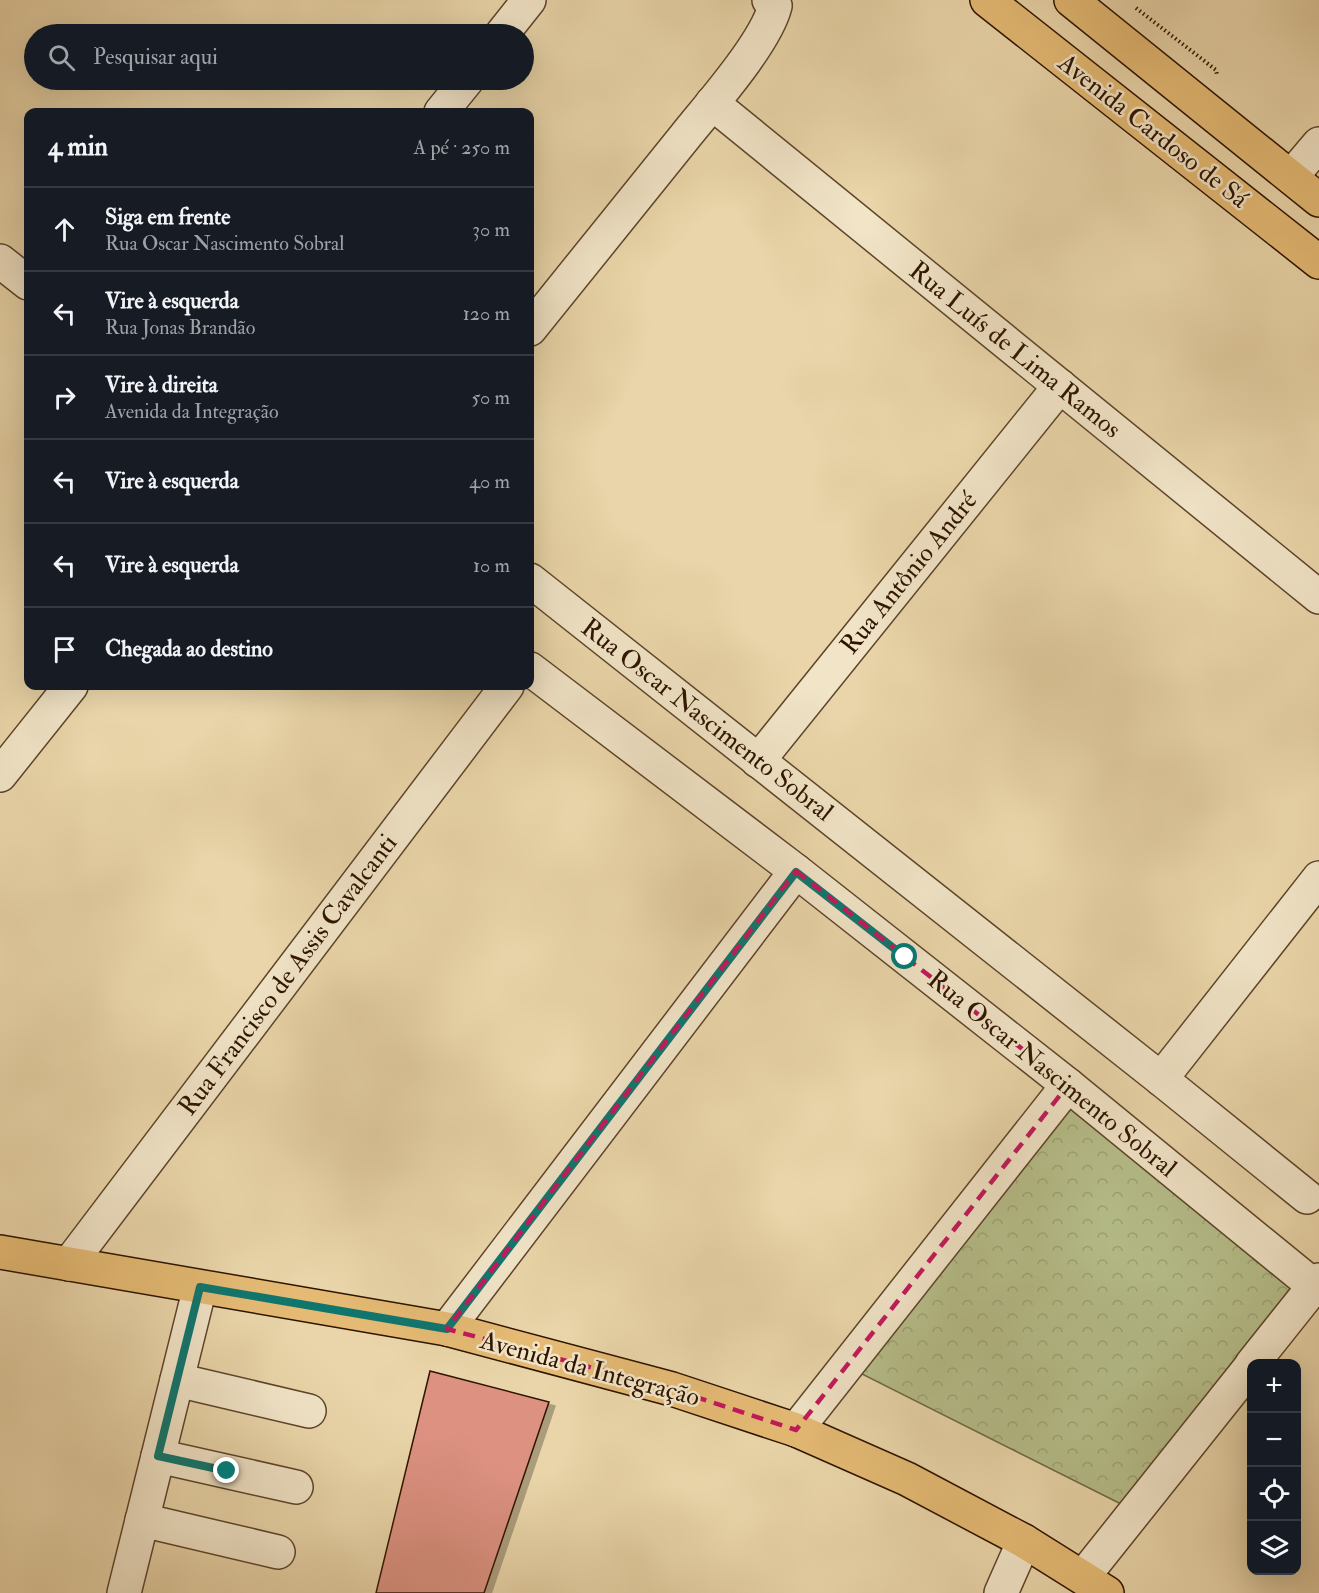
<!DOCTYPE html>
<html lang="pt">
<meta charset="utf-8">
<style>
:root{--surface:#171b24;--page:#20242c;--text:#f1f3f6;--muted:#9ea1a6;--line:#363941}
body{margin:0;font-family:"IM FELL Double Pica",serif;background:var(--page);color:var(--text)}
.controls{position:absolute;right:18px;bottom:18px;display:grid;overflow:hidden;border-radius:12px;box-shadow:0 6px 24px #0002}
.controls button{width:54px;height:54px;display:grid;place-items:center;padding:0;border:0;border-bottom:2px solid var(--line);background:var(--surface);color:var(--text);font:30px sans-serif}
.stop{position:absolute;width:18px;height:18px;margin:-14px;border:4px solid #0f766e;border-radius:50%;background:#fff}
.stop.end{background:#0f766e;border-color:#fff;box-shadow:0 2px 6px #0008}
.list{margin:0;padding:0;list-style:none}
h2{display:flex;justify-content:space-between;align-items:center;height:78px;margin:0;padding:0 24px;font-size:26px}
h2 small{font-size:20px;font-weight:400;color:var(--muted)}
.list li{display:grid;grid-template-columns:39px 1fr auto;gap:18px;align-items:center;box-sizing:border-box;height:84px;padding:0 24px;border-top:2px solid var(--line)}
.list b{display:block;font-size:22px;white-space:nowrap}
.list p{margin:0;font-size:20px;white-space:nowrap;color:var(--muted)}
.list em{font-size:20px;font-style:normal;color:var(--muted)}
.icon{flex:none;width:33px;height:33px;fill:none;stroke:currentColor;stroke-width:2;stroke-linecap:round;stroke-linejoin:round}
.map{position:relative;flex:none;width:1319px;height:1593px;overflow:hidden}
.search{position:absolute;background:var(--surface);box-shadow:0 6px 24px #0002;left:24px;top:24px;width:510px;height:66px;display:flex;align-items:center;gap:15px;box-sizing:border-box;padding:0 21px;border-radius:33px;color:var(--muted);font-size:22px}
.panel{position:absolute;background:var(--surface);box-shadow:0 6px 24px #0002;left:24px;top:108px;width:510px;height:582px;border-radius:12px}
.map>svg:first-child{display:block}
.forest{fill:url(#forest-crowns);stroke:#726844;stroke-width:1.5}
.building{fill:#dc9181;stroke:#2e1400;stroke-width:1.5;filter:url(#shadow)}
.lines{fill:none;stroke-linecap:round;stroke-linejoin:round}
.minor-casing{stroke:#5d442a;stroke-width:36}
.major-casing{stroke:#2e1400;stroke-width:36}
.highway-casing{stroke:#2e1400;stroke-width:36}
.path{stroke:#2e1400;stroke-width:4;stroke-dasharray:1.5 3;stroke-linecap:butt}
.minor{stroke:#f1e4c7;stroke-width:33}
.major{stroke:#e4ba74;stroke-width:33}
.highway{stroke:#e4ba74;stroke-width:33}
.route{stroke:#0f766e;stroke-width:8}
.marked{fill:none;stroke:#c2185b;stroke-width:4.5;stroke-dasharray:12 8;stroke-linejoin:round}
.labels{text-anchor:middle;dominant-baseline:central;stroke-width:5;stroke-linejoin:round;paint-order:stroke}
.street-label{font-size:26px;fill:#2e1400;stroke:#f1e4c7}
</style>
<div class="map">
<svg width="1319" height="1593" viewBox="0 0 1319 1593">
<defs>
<pattern id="forest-crowns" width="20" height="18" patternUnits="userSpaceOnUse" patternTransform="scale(1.5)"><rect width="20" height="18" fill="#b5bd89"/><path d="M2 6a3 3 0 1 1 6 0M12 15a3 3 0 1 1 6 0" fill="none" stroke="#9ca274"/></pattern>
<filter id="shadow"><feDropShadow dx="6" dy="4" stdDeviation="0" flood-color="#0004"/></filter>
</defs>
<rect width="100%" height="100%" fill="#e9d5a9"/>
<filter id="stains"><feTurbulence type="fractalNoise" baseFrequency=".00333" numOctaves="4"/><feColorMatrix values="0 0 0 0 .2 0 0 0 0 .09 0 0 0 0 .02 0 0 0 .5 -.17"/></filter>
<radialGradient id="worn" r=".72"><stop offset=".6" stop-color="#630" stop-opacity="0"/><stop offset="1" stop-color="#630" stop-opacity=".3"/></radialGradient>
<path class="forest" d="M1077 1090 1308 1274 1127 1507 860 1373Z"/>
<path class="building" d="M430 1371 549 1402 484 1593H376Z"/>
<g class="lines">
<g class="minor-casing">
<g id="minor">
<path d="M502 34 529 0"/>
<path d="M712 103 1319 597"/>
<path d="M441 112 467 80"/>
<path d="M1291 177 1319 144"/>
<path d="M0 261 28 283"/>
<path d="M530 329C582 264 635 199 687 134 712 103 766 42 775 6L769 0"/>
<path d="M530 580 1161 1079 1307 1197"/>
<path d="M530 669 796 871 1068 1085 1314 1286"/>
<path d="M758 761 1060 386"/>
<path d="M0 775 71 686"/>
<path d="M1161 1079 1319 878"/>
<path d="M69 1264 507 686"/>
<path d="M447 1329 796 871"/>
<path d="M1252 1364 1319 1280"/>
<path d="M177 1380 309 1411"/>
<path d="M796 1430 1068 1085"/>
<path d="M158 1456 296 1487"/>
<path d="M142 1520 278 1552"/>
<path d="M1083 1577 1252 1365"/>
<path d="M124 1593 200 1287"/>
<path d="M1001 1593 1024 1541"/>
</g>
</g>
<g class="major-casing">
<path id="major" d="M0 1252 447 1329 672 1389 796 1430 907 1479 1024 1541 1107 1593"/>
</g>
<g class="highway-casing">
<g id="highway">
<path d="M987 0 1319 262"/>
<path d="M1071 0 1319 200"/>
</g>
</g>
<path class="path" d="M1136 8 1216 70 1217 75"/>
<use href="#minor" class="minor"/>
<use href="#major" class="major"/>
<use href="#highway" class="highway"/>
</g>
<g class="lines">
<path class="route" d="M227 1471 158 1456 200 1287 447 1329 796 872 905 957"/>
</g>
<path class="marked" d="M796 871 1068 1085 796 1430 672 1389 447 1329Z"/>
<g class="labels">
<g class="street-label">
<text transform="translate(1153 131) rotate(38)">Avenida Cardoso de Sá</text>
<text transform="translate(1015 350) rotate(39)">Rua Luís de Lima Ramos</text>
<text transform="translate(909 573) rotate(-51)">Rua Antônio André</text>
<text transform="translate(707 720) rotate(38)">Rua Oscar Nascimento Sobral</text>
<text transform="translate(288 975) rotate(-53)">Rua Francisco de Assis Cavalcanti</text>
<text transform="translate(1052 1074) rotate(39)">Rua Oscar Nascimento Sobral</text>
<text transform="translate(590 1369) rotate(15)">Avenida da Integração</text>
</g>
</g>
<rect width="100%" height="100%" filter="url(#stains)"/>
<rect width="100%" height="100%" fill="url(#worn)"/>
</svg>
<div class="controls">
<button>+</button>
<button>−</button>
<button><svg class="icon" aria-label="locate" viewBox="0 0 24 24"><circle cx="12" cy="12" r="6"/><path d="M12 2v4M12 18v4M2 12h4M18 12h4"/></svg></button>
<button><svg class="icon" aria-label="layers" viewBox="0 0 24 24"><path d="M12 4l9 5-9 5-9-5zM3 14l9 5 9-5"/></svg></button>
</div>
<div class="stop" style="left:905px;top:957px"></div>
<div class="stop end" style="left:227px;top:1471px"></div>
<div class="search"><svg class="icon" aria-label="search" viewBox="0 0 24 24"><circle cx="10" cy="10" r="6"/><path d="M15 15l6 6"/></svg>Pesquisar aqui</div>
<section class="panel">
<h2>4 min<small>A pé · 250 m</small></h2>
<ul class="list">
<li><svg class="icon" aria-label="ahead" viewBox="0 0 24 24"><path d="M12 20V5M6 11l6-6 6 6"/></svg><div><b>Siga em frente</b><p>Rua Oscar Nascimento Sobral</p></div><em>30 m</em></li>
<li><svg class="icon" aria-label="left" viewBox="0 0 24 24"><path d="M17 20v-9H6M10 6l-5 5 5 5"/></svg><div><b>Vire à esquerda</b><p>Rua Jonas Brandão</p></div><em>120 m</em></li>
<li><svg class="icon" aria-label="right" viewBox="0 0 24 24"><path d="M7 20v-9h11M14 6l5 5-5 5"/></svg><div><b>Vire à direita</b><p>Avenida da Integração</p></div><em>50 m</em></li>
<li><svg class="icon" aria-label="left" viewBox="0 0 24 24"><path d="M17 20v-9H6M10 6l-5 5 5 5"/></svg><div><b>Vire à esquerda</b></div><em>40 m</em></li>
<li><svg class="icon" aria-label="left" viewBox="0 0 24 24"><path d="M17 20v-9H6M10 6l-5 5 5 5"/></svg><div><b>Vire à esquerda</b></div><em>10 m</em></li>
<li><svg class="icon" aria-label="arrive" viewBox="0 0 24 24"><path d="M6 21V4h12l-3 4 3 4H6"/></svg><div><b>Chegada ao destino</b></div></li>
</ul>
</section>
</div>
